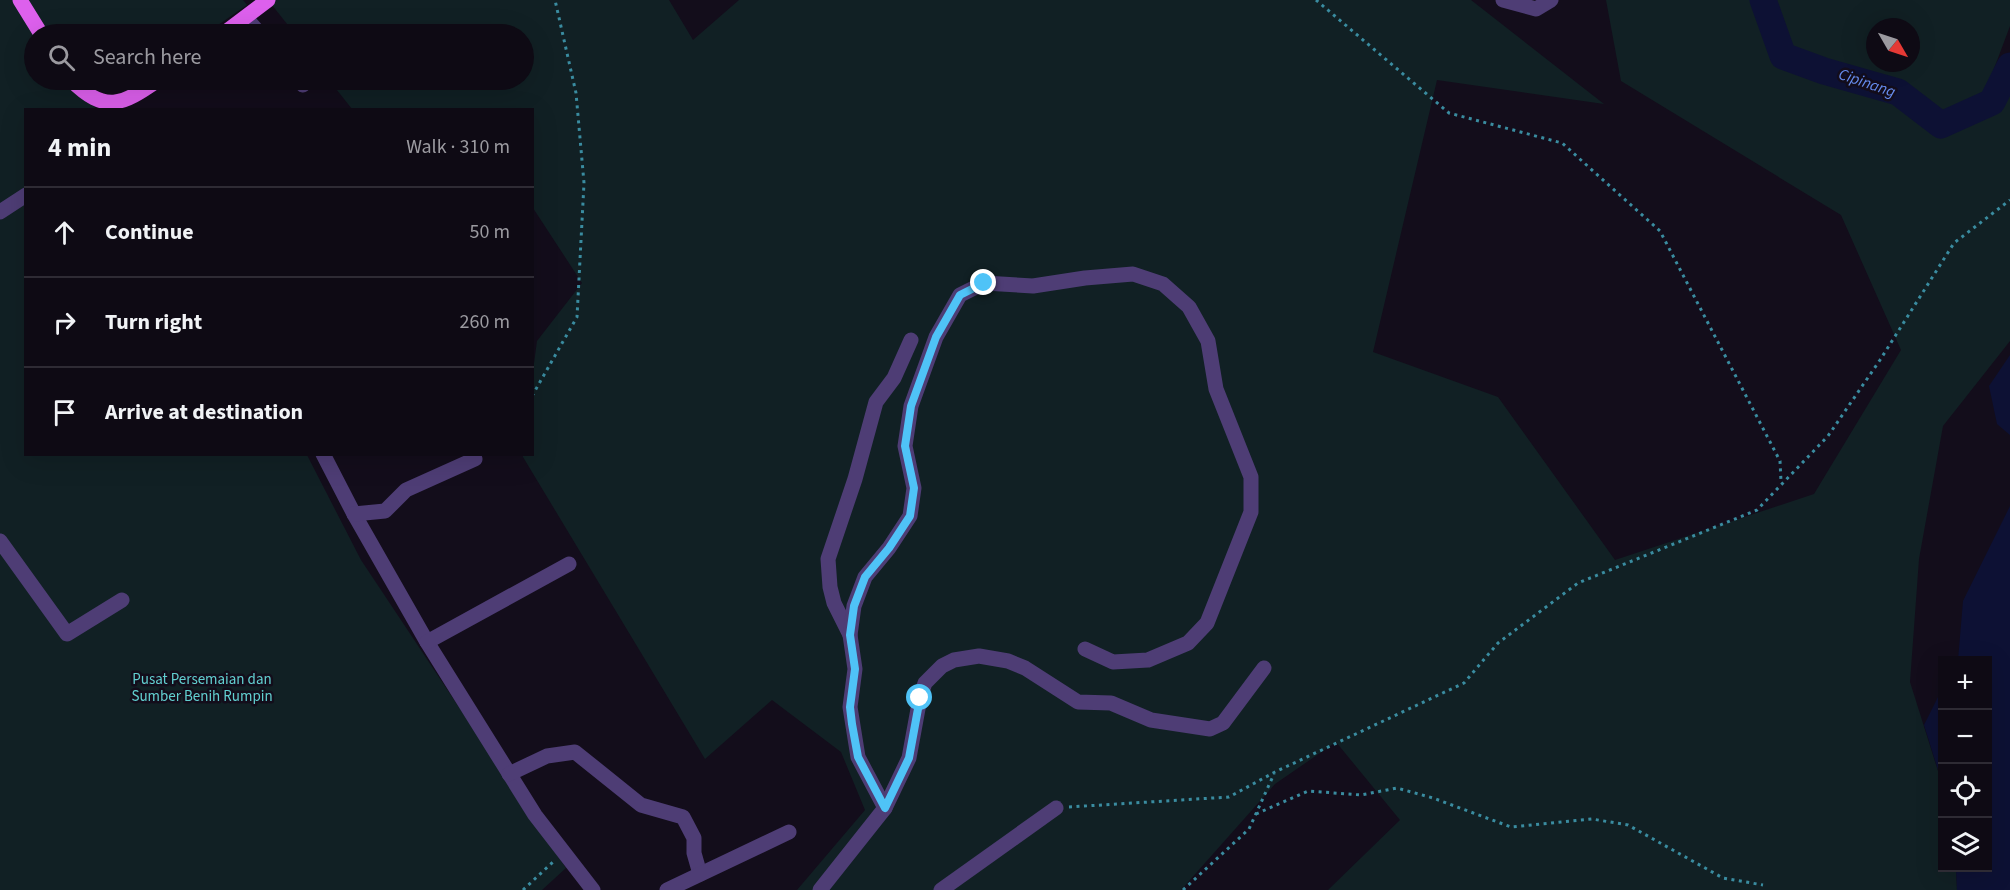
<!DOCTYPE html>
<meta charset="utf-8">
<style>
:root{--surface:#0e0a14;--page:#1c1822;--text:#f1f3f6;--muted:#9b9aa0;--line:#2e2b34}
body{margin:0;font-family:"Source Sans 3",sans-serif;background:var(--page);color:var(--text)}
.controls{position:absolute;right:18px;bottom:18px;display:grid;overflow:hidden;border-radius:0px;box-shadow:0 6px 24px #0002}
.controls button{width:54px;height:54px;display:grid;place-items:center;padding:0;border:0;border-bottom:2px solid var(--line);background:var(--surface);color:var(--text);font:30px sans-serif}
.compass{position:absolute;left:1866px;top:18px;width:54px;height:54px;border-radius:50%;background:var(--surface);box-shadow:0 6px 24px #0002;rotate:129deg}
.stop{position:absolute;width:18px;height:18px;margin:-14px;border:4px solid #4fc3f7;border-radius:50%;background:#fff}
.stop.end{background:#4fc3f7;border-color:#fff;box-shadow:0 2px 6px #0008}
.list{margin:0;padding:0;list-style:none}
h2{display:flex;justify-content:space-between;align-items:center;height:78px;margin:0;padding:0 24px;font-size:26px}
h2 small{font-size:20px;font-weight:400;color:var(--muted)}
.list li{display:grid;grid-template-columns:39px 1fr auto;gap:18px;align-items:center;box-sizing:border-box;height:90px;padding:0 24px;border-top:2px solid var(--line)}
.list b{display:block;font-size:22px;white-space:nowrap}
.list em{font-size:20px;font-style:normal;color:var(--muted)}
.icon{flex:none;width:33px;height:33px;fill:none;stroke:currentColor;stroke-width:2;stroke-linecap:round;stroke-linejoin:round}
.map{position:relative;flex:none;width:2010px;height:890px;overflow:hidden}
.search{position:absolute;background:var(--surface);box-shadow:0 6px 24px #0002;left:24px;top:24px;width:510px;height:66px;display:flex;align-items:center;gap:15px;box-sizing:border-box;padding:0 21px;border-radius:33px;color:var(--muted);font-size:22px}
.panel{position:absolute;background:var(--surface);box-shadow:0 6px 24px #0002;left:24px;top:108px;width:510px;height:348px;border-radius:0px}
.map>svg:first-child{display:block}
.green{fill:#112024;fill-rule:evenodd}
.water{fill:#0d1134}
.lines{fill:none;stroke-linecap:round;stroke-linejoin:round}
.river{stroke:#0d1134;stroke-width:27}
.path{stroke:#3a8ca0;stroke-width:3;stroke-dasharray:3 4.5;stroke-linecap:butt}
.minor{stroke:#4e3d75;stroke-width:15}
.major{stroke:#dd60ed;stroke-width:15}
.route{stroke:#4fc3f7;stroke-width:8}
.labels{text-anchor:middle;dominant-baseline:central;stroke-width:5;stroke-linejoin:round;paint-order:stroke}
.park-label{font-size:15px;fill:#62cfd0;stroke:#130d1b}
.water-label{font-size:16px;font-style:italic;fill:#668cee;stroke:#130d1b}
</style>
<div class="map">
<svg width="2010" height="890" viewBox="0 0 2010 890">
<rect width="100%" height="100%" fill="#130d1b"/>
<g class="green">
<path d="M0 0H243L247 5 205 34H34V80H141L126 90 79 82 96 109 26 110V454L307 455 361 560 566 868 542 890H0Z"/>
<path d="M268 0H669L693 40 739 0H1471L1604 104 1437 80 1373 352 1498 397 1615 560 1814 494 1901 350 1841 215 1621 81 1606 0H2010V26L1992 74 2010 67V341L1943 426 1919 559 1910 682 1938 771 1942 791V868H1956L1957 890H1328L1400 820 1336 742 1275 784 1181 890H797L865 810 841 752 772 700 705 759 523 457V455L532 454V378L537 341 582 283 533 208 532 110 352 109 329 80H524V34H295ZM1875 27H1911V63H1875Z"/>
</g>
<g class="water">
<path d="M2010 355V435L1997 424 1989 386Z"/>
<path d="M2010 506V890H1957L1956 868H1988V660H1958L1963 601Z"/>
<path d="M1942 689V791L1938 770 1924 725Z"/>
</g>
<g class="lines">
<path class="river" d="M1763 0 1783 56 1824 71 1898 92 1941 125 1992 102 2010 66"/>
<g class="path">
<path d="M1316 0 1449 113 1562 143 1660 231 1780 461 1781 481"/>
<path d="M532 396 577 317 584 183 576 93 555 0"/>
<path d="M1069 807 1229 797 1275 772 1464 683 1498 643 1578 583 1757 510 1828 436 1880 360 1954 243 2010 200"/>
<path d="M1256 814 1308 791 1361 795 1397 788 1433 798 1511 827 1592 819 1628 825 1723 878 1763 885"/>
<path d="M523 890 554 861"/>
<path d="M1183 890 1249 829 1274 774"/>
</g>
<g class="minor">
<path d="M1503 0 1536 9 1551 0"/>
<path d="M246 18 260 34"/>
<path d="M299 80 303 85"/>
<path d="M0 212 26 195"/>
<path d="M323 454 354 514 427 642 535 815 593 890"/>
<path d="M354 514 385 511 406 490 475 459"/>
<path d="M0 541 67 634 122 600"/>
<path d="M850 635 834 603 830 587 828 559 855 479 876 402 894 378 911 340"/>
<path d="M427 642 569 564"/>
<path d="M509 774 547 756 575 752 641 805 683 817 694 838V853L700 874"/>
<path d="M885 808 858 757 850 707 855 669 850 635 854 606 865 577 889 548 910 516 914 488 905 446 911 406 936 337 960 295 984 283 1033 286 1085 278 1133 274 1163 284 1189 307 1208 341 1216 389 1251 477V512L1207 623 1188 643 1148 660 1113 662 1085 649"/>
<path d="M667 890 789 832"/>
<path d="M820 890 885 808 909 758 920 698 925 683 942 666 954 660 979 656 1008 661 1025 668 1078 702 1111 703 1151 720 1210 729 1223 723 1264 668"/>
<path d="M941 890 1056 808"/>
</g>
<g class="major">
<path d="M20 0 41 34"/>
<path d="M223 34 268 0"/>
<path d="M71 80C105 114 122 105 158 80"/>
</g>
</g>
<g class="lines">
<path class="route" d="M920 698 909 758 885 808 858 757 852 724 850 707 855 669 850 635 854 606 865 577 889 548 910 516 914 488 905 446 911 406 936 337 960 295 984 283"/>
</g>
<g class="labels">
<g class="park-label">
<text x="202" y="679">Pusat Persemaian dan<tspan x="202" dy="17">Sumber Benih Rumpin</tspan></text>
</g>
<g class="water-label">
<text transform="translate(1867 83) rotate(19)">Cipinang</text>
</g>
</g>
</svg>
<div class="controls">
<button>+</button>
<button>−</button>
<button><svg class="icon" aria-label="locate" viewBox="0 0 24 24"><circle cx="12" cy="12" r="6"/><path d="M12 2v4M12 18v4M2 12h4M18 12h4"/></svg></button>
<button><svg class="icon" aria-label="layers" viewBox="0 0 24 24"><path d="M12 4l9 5-9 5-9-5zM3 14l9 5 9-5"/></svg></button>
</div>
<svg class="compass" viewBox="-18 -18 36 36"><path d="M0-13l5 13h-10z" fill="#e53935"/><path d="M0 13l5-13h-10z" fill="#9b9aa0"/></svg>
<div class="stop" style="left:920px;top:698px"></div>
<div class="stop end" style="left:984px;top:283px"></div>
<div class="search"><svg class="icon" aria-label="search" viewBox="0 0 24 24"><circle cx="10" cy="10" r="6"/><path d="M15 15l6 6"/></svg>Search here</div>
<section class="panel">
<h2>4 min<small>Walk · 310 m</small></h2>
<ul class="list">
<li><svg class="icon" aria-label="ahead" viewBox="0 0 24 24"><path d="M12 20V5M6 11l6-6 6 6"/></svg><div><b>Continue</b></div><em>50 m</em></li>
<li><svg class="icon" aria-label="right" viewBox="0 0 24 24"><path d="M7 20v-9h11M14 6l5 5-5 5"/></svg><div><b>Turn right</b></div><em>260 m</em></li>
<li><svg class="icon" aria-label="arrive" viewBox="0 0 24 24"><path d="M6 21V4h12l-3 4 3 4H6"/></svg><div><b>Arrive at destination</b></div></li>
</ul>
</section>
</div>
